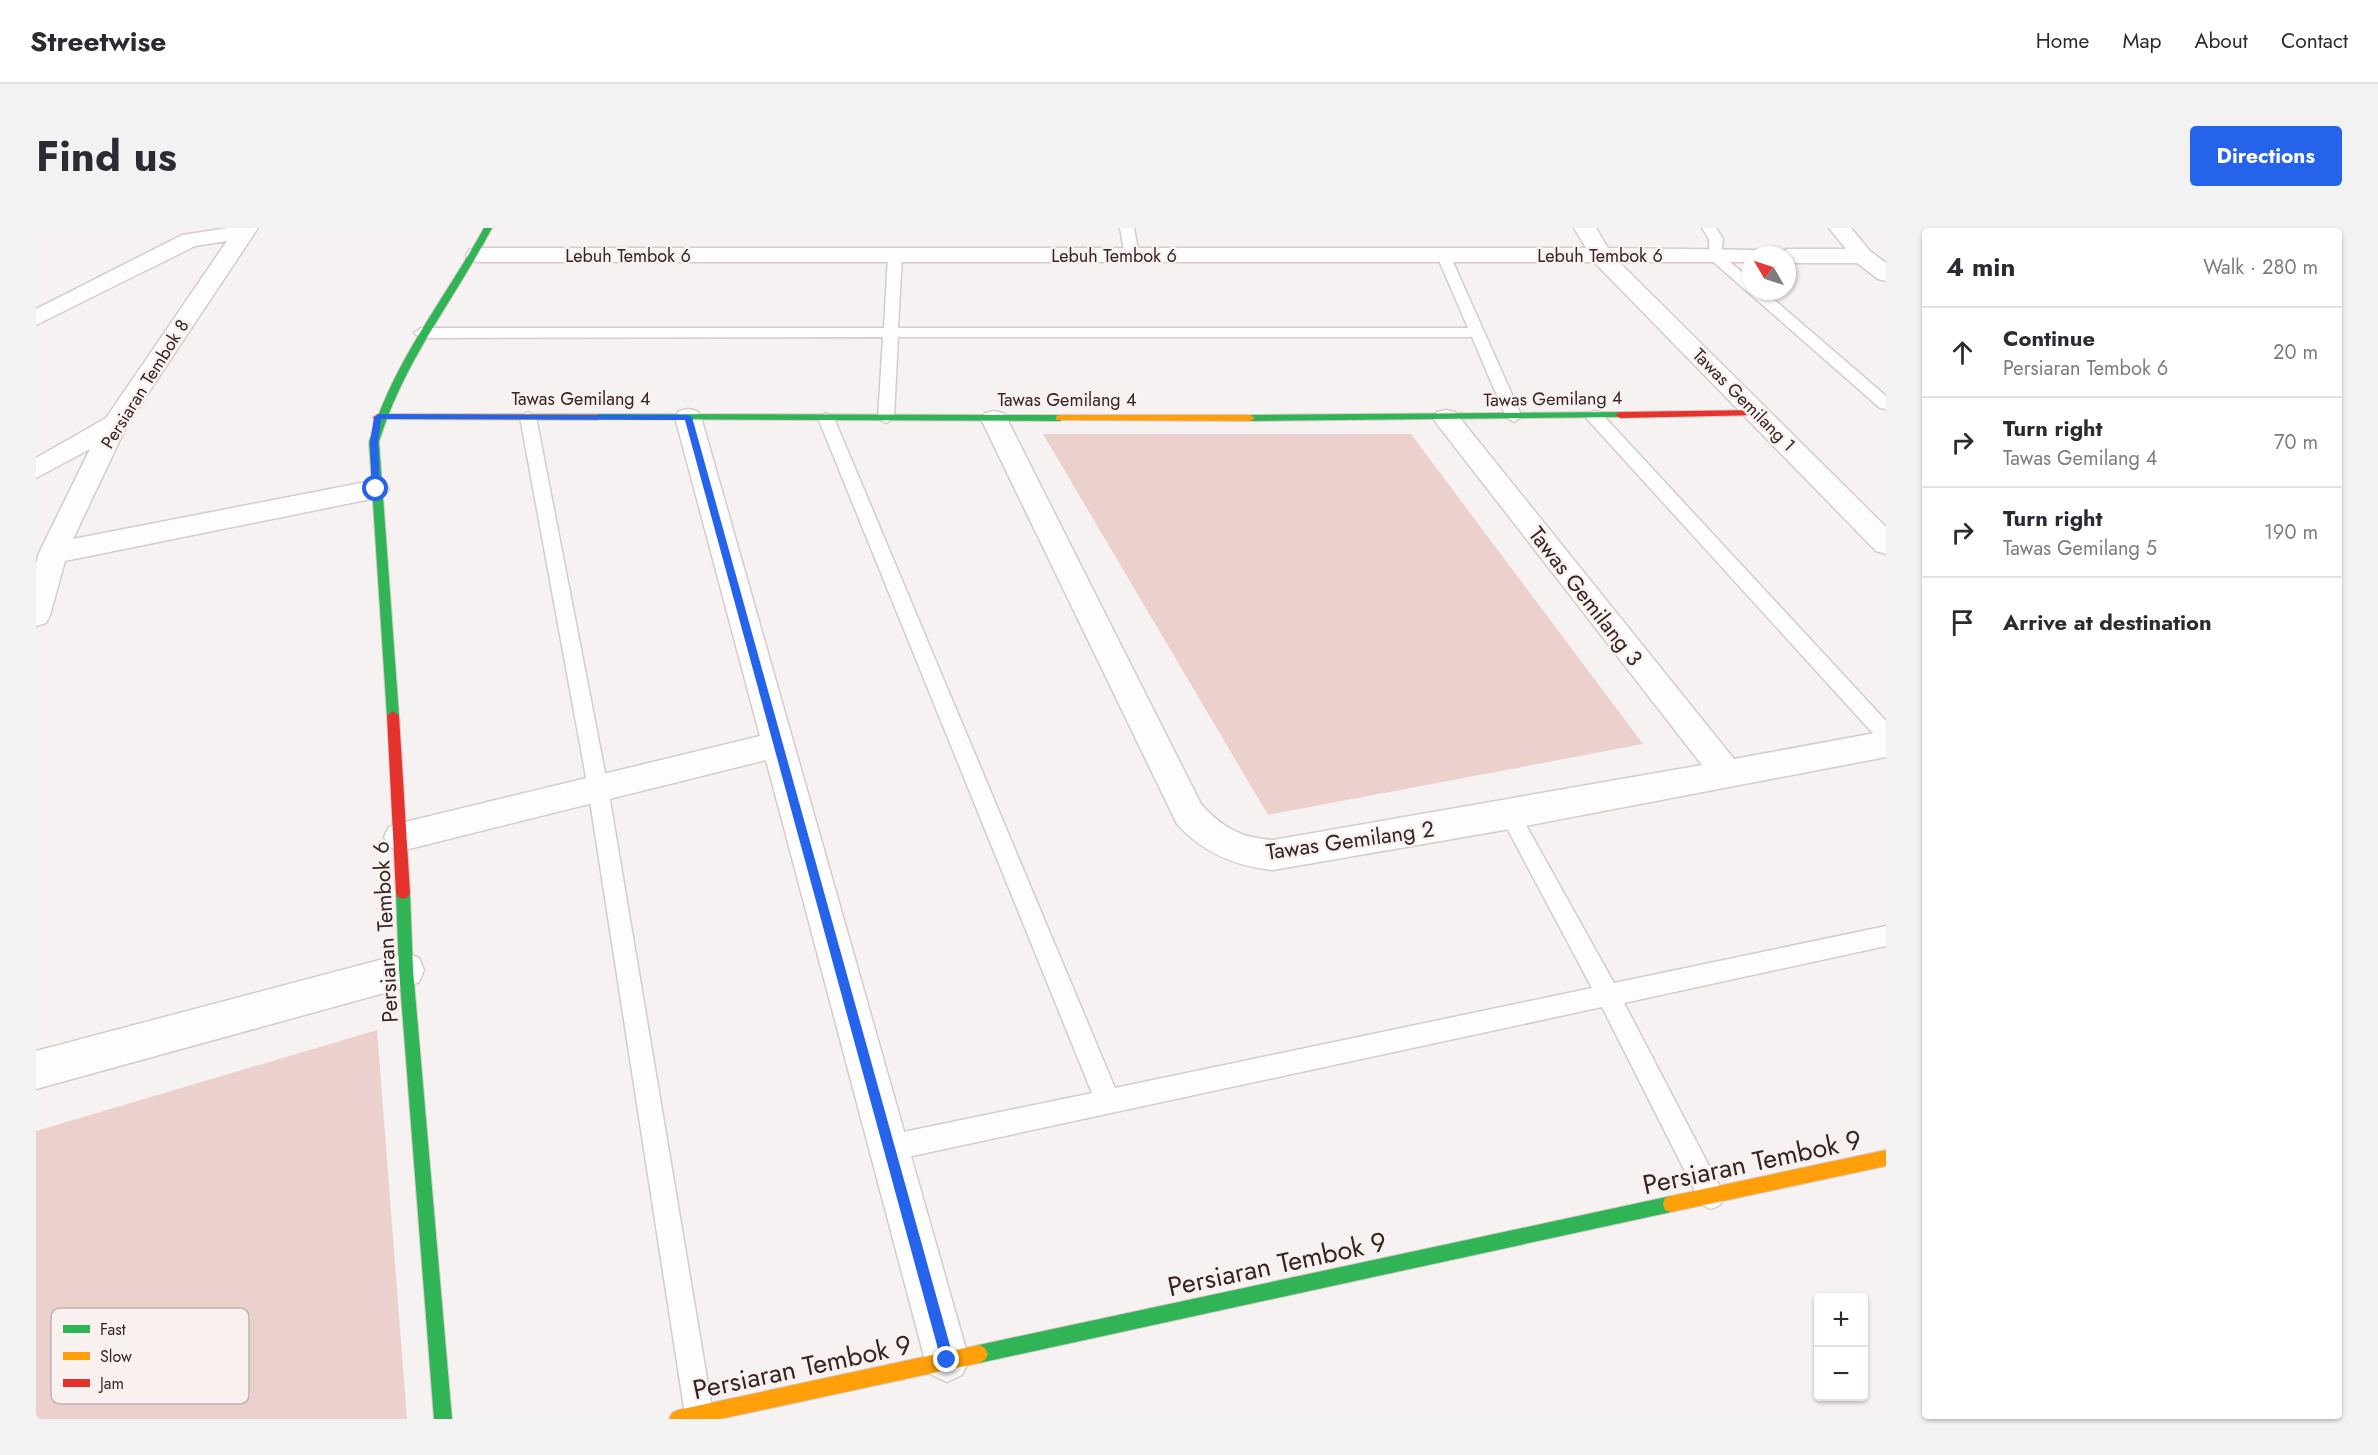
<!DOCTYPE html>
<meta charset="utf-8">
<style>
:root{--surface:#fff;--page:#f2f2f3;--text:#2b2b33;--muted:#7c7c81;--line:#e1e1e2;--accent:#2563eb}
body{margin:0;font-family:Jost,sans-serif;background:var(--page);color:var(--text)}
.controls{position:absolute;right:18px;bottom:18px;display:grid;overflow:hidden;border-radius:6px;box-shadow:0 2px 4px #0004}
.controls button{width:54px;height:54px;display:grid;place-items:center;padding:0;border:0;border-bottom:2px solid var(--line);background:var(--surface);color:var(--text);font:30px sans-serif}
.compass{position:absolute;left:1706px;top:18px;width:54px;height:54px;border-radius:50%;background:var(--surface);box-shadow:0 2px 4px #0004;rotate:309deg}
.stop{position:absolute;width:18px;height:18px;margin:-14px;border:4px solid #2563eb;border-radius:50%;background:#fff}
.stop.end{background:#2563eb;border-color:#fff;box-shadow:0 2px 6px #0008}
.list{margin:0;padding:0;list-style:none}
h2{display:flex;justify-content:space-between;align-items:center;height:78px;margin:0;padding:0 24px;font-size:26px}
h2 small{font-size:20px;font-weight:400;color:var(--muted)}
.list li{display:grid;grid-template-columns:39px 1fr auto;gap:18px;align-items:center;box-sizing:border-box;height:90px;padding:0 24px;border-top:2px solid var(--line)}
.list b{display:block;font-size:22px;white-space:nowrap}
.list p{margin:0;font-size:20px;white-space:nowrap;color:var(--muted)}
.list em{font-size:20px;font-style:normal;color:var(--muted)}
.icon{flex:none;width:33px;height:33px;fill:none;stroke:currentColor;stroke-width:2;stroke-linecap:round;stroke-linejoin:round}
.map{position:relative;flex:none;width:1850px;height:1191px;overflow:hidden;border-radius:6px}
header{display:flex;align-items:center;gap:36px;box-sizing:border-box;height:84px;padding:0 30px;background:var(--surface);border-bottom:2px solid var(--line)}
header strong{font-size:28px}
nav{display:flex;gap:33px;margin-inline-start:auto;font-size:21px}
.intro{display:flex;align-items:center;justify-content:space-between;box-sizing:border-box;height:144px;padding:0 36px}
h1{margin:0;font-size:42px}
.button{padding:15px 27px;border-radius:6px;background:var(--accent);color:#fff;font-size:21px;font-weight:700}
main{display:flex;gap:36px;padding:0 36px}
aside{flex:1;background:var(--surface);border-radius:6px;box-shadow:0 2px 4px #0004}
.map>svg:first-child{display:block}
.green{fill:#ebd0ce}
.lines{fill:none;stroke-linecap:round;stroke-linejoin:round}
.lane-casing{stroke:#d5cbca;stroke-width:3}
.street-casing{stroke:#d5cbca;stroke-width:3}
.fast-casing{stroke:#d5cbca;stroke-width:2}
.slow-casing{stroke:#d5cbca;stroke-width:2}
.jam-casing{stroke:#d5cbca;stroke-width:2}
.lane{fill:#fefdfd;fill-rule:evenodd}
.street{fill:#fefdfd;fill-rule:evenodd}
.fast{fill:#30b455;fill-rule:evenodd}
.slow{fill:#ff9f0a;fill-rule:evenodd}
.jam{fill:#e5322d;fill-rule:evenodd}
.route{fill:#2563eb}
.labels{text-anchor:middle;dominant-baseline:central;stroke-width:5;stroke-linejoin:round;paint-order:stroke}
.far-street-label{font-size:18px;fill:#352524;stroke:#f9f1f0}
.street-label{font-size:22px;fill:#352524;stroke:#f9f1f0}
.near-street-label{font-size:27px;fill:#352524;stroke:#f9f1f0}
.key{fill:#f9f1f0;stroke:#beb4b3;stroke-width:1.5}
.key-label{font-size:16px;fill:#352524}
</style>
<header>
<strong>Streetwise</strong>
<nav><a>Home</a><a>Map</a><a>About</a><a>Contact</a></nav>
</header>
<div class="intro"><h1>Find us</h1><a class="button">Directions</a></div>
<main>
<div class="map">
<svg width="1850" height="1191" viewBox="0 0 1850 1191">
<rect width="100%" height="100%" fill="#f7f2f2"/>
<g class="green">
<path d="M1007 206H1375L1607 516 1232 587Z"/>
<path d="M341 802 371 1191H0V903Z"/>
</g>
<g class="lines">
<g class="lane-casing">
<g id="lane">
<path d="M1084 0H1098L1103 28 1101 31 1096 32 1089 28Z"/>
<path d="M1666 0H1680L1687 11 1685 26 1715 52V63H1728L1850 168V181L1844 180 1673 30V11Z"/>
<path d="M859 24 866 28 862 100H1432L1401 28 1408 24 1413 25 1486 189 1478 194 1470 189 1436 109H862L858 190 850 195 842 190 847 109 385 110 378 105 385 100H848L852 28Z"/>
<path d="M1558 183 1564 184 1850 493V514L1843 512 1552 192 1550 188Z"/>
<path d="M492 184 500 189 572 560 677 1186 675 1191H651L649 1186 552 560 484 189Z"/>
<path d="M790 185 798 190 1079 860 1556 760 1464 587 1467 581 1474 578 1481 581 1578 755 1850 698V718L1588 775 1684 959 1688 968 1684 977 1675 981 1666 977 1566 779 853 933 844 929 840 920 844 911 853 907 1056 865 782 190Z"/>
</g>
</g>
<g class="street-casing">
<g id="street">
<path d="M192 0H222L91 197 37 311 340 252 349 255 353 261 349 267 340 270 29 333 14 387 10 395 0 398V336L3 325 54 221 0 250V230L70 190 191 13 159 18 0 97V81L146 7Z"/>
<path d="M1538 0H1560L1572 20 1723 22 1726 27H1715V34H1583L1850 299V326L1840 323 1558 34H441L433 32 430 27 433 22 441 20H1550Z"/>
<path d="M1793 0H1815L1834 23 1850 35V53L1842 51 1821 35H1751V27H1741L1751 21H1810Z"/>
<path d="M652 181 661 183 665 189 933 1132 926 1147 911 1154 896 1147 889 1132 730 532 365 623 353 619 348 609 353 599 365 595 724 508 639 189 643 183Z"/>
<path d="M1410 182 1419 184 1698 531 1850 503V529L1474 601 1237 642C1199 638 1167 625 1141 596L945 191 949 185 958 183 967 185 971 191 1165 576C1186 600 1206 610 1237 612L1666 537 1401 196 1397 190 1401 184Z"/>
<path d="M370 725 383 730 388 742 383 754 370 759 0 861V823Z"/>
</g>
</g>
<g class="fast-casing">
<g id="fast">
<path d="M448 0H456C417 74 368 132 343 214L363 488 357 493 351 488 333 214C358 132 407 74 448 0Z"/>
<path d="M1584 184 1588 185V189L1214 193 1209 190 1214 187Z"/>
<path d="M561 186 1024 187 1029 190 1024 193 557 191 556 189Z"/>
<path d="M367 659 372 661 374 665 377 742 416 1191H398L363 742 360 665 362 661Z"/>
<path d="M1635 968 1641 970 1643 976 1641 982 1635 984 943 1135 937 1132 934 1126 937 1120 943 1117Z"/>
</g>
</g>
<g class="slow-casing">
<g id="slow">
<path d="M342 186H561L566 189 561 192 338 191 337 189Z"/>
<path d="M1024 187H1214L1219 190 1214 193 1020 192V188Z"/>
<path d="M1850 922V938L1635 984 1629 982 1627 976 1629 970 1635 968Z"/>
<path d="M943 1117 949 1120 952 1126 949 1132 943 1135 684 1191H633L636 1185 642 1182Z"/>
</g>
</g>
<g class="jam-casing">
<g id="jam">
<path d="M1721 182 1726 185 1725 187 1584 190 1579 187 1584 184Z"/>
<path d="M357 483 363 488 374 665 372 669 367 671 362 669 360 665 351 488Z"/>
</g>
</g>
<use href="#lane" class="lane"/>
<use href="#street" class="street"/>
<use href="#fast" class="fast"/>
<use href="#slow" class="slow"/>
<use href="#jam" class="jam"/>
</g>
<path class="route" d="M342 186 652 187 656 189 918 1132 916 1136 911 1138 905 1132 649 192 345 191 342 214 344 261 340 264 336 261 334 214 338 189Z"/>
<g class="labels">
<g class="far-street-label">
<text x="592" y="28">Lebuh Tembok 6</text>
<text x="1078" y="28">Lebuh Tembok 6</text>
<text x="1564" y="28">Lebuh Tembok 6</text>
<text transform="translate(109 156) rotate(-58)">Persiaran Tembok 8</text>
<text x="545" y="171">Tawas Gemilang 4</text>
<text transform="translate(1517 171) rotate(-1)">Tawas Gemilang 4</text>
<text x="1031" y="172">Tawas Gemilang 4</text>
<text transform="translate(1708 172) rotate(45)">Tawas Gemilang 1</text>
</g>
<g class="street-label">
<text transform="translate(1550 368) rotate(52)">Tawas Gemilang 3</text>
<text transform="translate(1314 612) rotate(-8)">Tawas Gemilang 2</text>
<text transform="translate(349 704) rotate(-93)">Persiaran Tembok 6</text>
</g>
<g class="near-street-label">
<text transform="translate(1716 934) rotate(-12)">Persiaran Tembok 9</text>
<text transform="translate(1241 1036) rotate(-12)">Persiaran Tembok 9</text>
<text transform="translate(766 1139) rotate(-12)">Persiaran Tembok 9</text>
</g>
</g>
<rect x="15" y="1080" width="198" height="96" rx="9" class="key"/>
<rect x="27" y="1097" width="27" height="8" fill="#30b455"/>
<rect x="27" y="1124" width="27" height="8" fill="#ff9f0a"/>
<rect x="27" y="1151" width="27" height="8" fill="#e5322d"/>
<g class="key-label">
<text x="64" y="1107">Fast</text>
<text x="64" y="1134">Slow</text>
<text x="64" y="1161">Jam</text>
</g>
</svg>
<div class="controls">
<button>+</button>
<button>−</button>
</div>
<svg class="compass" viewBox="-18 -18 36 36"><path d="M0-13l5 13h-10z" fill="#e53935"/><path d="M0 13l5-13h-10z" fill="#7c7c81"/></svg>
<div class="stop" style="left:340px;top:261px"></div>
<div class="stop end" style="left:911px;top:1132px"></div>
</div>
<aside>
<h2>4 min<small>Walk · 280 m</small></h2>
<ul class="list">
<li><svg class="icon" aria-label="ahead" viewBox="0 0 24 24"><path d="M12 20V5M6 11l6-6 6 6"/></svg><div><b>Continue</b><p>Persiaran Tembok 6</p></div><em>20 m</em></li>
<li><svg class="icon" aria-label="right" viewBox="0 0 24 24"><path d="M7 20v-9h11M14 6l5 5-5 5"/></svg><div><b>Turn right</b><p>Tawas Gemilang 4</p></div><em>70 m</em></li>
<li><svg class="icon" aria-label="right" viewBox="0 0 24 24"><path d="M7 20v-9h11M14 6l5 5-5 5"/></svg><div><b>Turn right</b><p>Tawas Gemilang 5</p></div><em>190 m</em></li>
<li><svg class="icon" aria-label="arrive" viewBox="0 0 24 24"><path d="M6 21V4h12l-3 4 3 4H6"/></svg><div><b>Arrive at destination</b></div></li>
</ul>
</aside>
</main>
